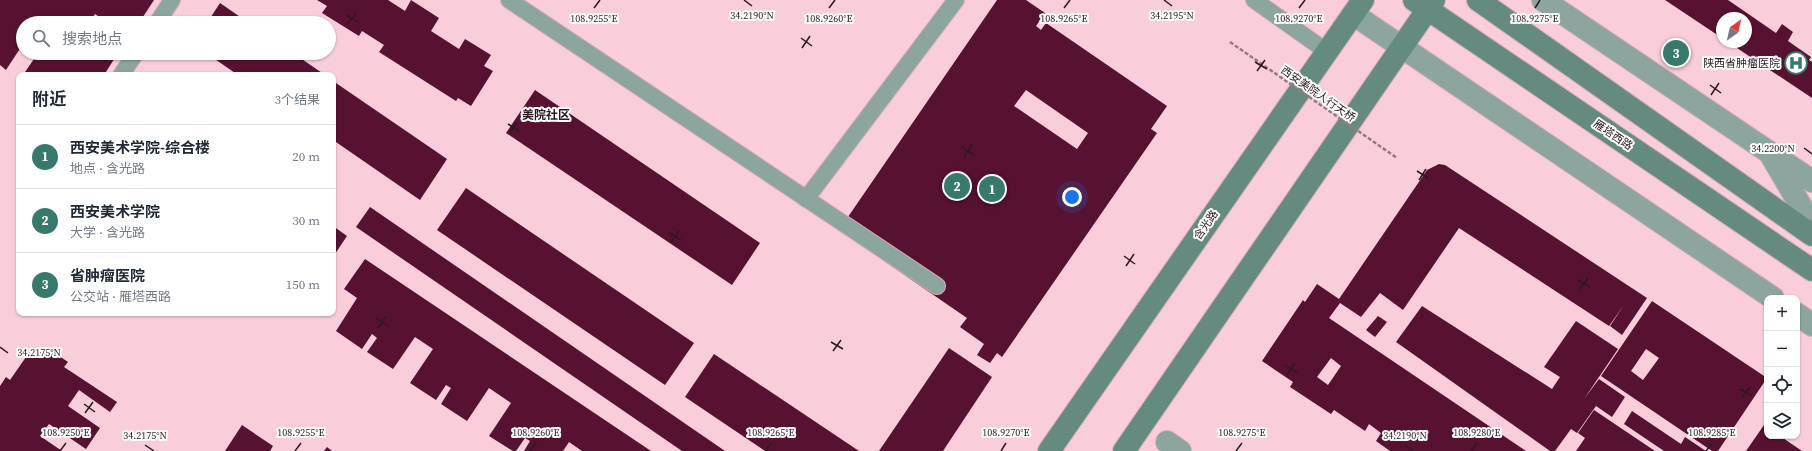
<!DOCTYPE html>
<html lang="zh">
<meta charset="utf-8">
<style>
:root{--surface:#fff;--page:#f6f6f7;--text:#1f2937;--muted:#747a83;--line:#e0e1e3;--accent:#377a6c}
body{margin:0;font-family:"Source Serif 4","Noto Sans SC",serif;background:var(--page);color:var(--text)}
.controls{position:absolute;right:12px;bottom:12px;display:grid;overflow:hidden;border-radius:8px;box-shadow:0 1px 3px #0004}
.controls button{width:36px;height:36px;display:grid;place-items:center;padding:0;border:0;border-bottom:1px solid var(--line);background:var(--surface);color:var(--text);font:20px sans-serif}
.compass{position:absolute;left:1716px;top:12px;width:36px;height:36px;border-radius:50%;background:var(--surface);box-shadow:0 1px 3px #0004;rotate:34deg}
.you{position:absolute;left:1072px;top:197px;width:14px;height:14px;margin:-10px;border:3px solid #fff;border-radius:50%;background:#1a73e8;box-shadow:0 0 0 6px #1a73e833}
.badge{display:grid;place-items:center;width:26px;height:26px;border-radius:50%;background:var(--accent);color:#fff;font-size:13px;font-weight:700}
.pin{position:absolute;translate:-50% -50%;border:2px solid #fff;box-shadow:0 1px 4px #0006}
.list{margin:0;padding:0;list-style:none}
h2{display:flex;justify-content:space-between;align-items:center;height:52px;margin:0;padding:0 16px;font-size:17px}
h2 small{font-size:13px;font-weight:400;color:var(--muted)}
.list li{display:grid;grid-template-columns:26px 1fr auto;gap:12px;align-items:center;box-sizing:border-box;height:64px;padding:0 16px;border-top:1px solid var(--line)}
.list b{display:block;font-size:15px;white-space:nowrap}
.list p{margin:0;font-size:13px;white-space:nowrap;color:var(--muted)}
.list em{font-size:13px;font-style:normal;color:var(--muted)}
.icon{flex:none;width:22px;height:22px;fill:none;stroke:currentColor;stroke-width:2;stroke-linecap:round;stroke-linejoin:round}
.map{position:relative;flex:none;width:1812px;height:451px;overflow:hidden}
.search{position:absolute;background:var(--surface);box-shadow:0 1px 3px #0004;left:16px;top:16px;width:320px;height:44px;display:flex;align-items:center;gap:10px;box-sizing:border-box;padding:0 14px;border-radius:22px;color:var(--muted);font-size:15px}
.panel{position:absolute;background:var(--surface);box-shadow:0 1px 3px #0004;left:16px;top:72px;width:320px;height:244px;border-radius:8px}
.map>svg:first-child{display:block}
.building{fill:#571131;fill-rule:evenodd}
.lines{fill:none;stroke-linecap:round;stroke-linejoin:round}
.lane-casing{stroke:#d4adb8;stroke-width:18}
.street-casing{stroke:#d4adb8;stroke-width:24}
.secondary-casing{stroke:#d4adb8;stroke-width:24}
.lane{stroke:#8ca59f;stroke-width:16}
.street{stroke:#8ca59f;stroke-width:22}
.secondary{stroke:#658b81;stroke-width:22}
.path-bridge{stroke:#987882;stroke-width:2.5;stroke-dasharray:4 2;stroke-linecap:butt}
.ticks{fill:none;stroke:#2c191f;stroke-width:1.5}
.labels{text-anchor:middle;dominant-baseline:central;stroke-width:4;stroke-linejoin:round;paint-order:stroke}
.poi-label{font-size:11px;fill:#2c191f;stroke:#fcfcfc;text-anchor:end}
.street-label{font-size:11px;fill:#2c191f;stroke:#fcfcfc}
.neighbourhood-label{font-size:12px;font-weight:bold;fill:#2c191f;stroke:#fcfcfc}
.ticks-label{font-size:10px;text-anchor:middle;fill:#2c191f;stroke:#fcfcfc;stroke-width:4;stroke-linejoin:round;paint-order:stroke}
</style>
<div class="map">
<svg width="1812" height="451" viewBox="0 0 1812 451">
<rect width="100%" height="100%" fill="#f9cdda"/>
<g class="building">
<path d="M0 0H154L139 23H108L95 14 89 23H23V44L6 70 0 65Z"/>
<path d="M317 0H388L405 11 411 0 439 18 431 31 459 49 465 39 491 55 484 66 493 71 471 106 458 98 456 101 379 52 384 45 362 31 359 36 322 13 327 6Z"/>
<path d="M997 0H1026L1045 13 1036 26 1041 30 1046 23 1167 106 1151 129 1157 133 1002 357 997 353 990 363 977 355 984 344 960 327 967 318 839 230ZM1026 90 1088 133 1077 149 1014 106Z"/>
<path d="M1665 0H1728L1776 33 1782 24 1793 32 1788 41 1811 57 1809 60 1812 62V98L1728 42H1746V18H1722V38Z"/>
<path d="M220 3 249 23H207Z"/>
<path d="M38 53H118L104 75H23Z"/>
<path d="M206 53H293L325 75H238Z"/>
<path d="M333 81 447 159 420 200 333 140Z"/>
<path d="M535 90 760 243 732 285 506 133Z"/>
<path d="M1439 164 1445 165 1647 298 1622 335 1610 326 1624 305 1609 326 1459 228 1403 310 1380 293 1361 317 1340 303 1329 318 1526 451H1390L1376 441 1381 433 1369 424 1365 431 1334 410 1331 414 1290 387 1293 382 1262 361 1303 300 1305 302 1317 284 1339 299 1427 170ZM1331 358 1341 366 1328 385 1317 377Z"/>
<path d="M466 188 694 343 665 385 437 230Z"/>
<path d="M370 207 725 451H682L356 227Z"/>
<path d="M333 226 347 236 333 257Z"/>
<path d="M365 259 651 451H582L569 442 563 451H524L530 441 525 438 516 451H513L489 436 511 403 489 388 467 421 441 404 451 388 446 385 436 400 410 383 433 349 415 337 393 369 367 352 377 338 372 334 362 349 336 331 357 298 344 289Z"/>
<path d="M1652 301 1767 378 1718 451H1712L1601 376ZM1646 349 1659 358 1643 380 1631 371Z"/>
<path d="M1422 306 1552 389 1560 377 1544 367 1576 321 1618 349 1584 399 1599 379 1625 397 1612 417 1596 406 1577 433 1571 429 1555 451H1550L1396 342Z"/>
<path d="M1378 316 1387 322 1375 337 1366 330Z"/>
<path d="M33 347 45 355 49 349 68 362 64 367 117 402 110 412 79 390 68 406 100 428 86 449 49 424 40 436 62 451H0V386L6 377 10 380Z"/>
<path d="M949 348 992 377 943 451H879Z"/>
<path d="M714 354 859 451H765L685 397Z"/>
<path d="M1594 410 1655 451H1576L1585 438 1578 433Z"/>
<path d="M1632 411 1681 444 1685 437 1706 451H1664L1624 424Z"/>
<path d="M242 425 273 446 270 451H225Z"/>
<path d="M1764 425 1767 427V436H1780L1802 451H1746Z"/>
<path d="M327 447 332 451H324Z"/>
</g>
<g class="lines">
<g class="lane-casing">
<g id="lane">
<path d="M509 0 937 286"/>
<path d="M1254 0 1326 51"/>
<path d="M157 23 172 0"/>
<path d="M121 75 136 53"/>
<path d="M806 199 956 0"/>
</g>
</g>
<g class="street-casing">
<g id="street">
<path d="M1543 0 1812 181"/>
<path d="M1353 14 1773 298"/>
<path d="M1772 157 1812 225"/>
<path d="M1797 314 1812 325"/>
<path d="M1167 442 1180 451"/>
</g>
</g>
<g class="secondary-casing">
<g id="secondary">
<path d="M1414 0 1812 270"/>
<path d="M1478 0 1812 235"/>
<path d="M1049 451 1363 0"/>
<path d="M1124 451 1434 0"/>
</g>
</g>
<use href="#lane" class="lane"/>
<use href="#street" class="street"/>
<use href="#secondary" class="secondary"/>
<path class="path-bridge" d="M1230 42 1397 158"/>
</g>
<path class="ticks" d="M744 0 752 6M1164 0 1172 6M594 8 600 0M829 8 835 0M1064 8 1070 0M1299 8 1305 0M1535 8 1540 0M346 15 358 22M348 24 356 13M801 38 812 46M802 48 810 36M1255 62 1267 69M1257 71 1265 60M1710 85 1721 93M1711 95 1719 83M508 124 519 131M510 133 517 122M962 147 974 155M1804 148 1812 154M964 157 972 145M1417 171 1428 178M1419 180 1426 169M669 233 681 240M671 242 679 231M1124 256 1135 264M1126 266 1134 254M1578 280 1590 287M1580 289 1588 278M376 318 388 326M378 328 386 316M831 342 843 349M0 347 8 353M833 351 841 340M1285 365 1297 373M1287 375 1295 363M1740 389 1752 396M1742 398 1750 387M84 404 95 412M85 413 93 402M145 445 154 451M1405 445 1413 451M60 451 66 443M295 451 301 443M530 451 536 443M766 451 771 443M1001 451 1006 443M1236 451 1242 443M1471 451 1477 443M1706 451 1712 443"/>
<defs>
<g id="hospital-ring" transform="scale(1.15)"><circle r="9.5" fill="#fcfcfc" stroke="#377a6c" stroke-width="1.5"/><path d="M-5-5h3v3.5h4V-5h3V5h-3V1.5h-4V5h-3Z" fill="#377a6c"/></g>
</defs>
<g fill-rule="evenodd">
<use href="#hospital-ring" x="1796" y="63"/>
</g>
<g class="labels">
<g class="poi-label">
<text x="1780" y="63">陕西省肿瘤医院</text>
</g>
<g class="street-label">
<text transform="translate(1318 94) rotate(35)">西安美院人行天桥</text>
<text transform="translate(1613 135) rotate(34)">雁塔西路</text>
<text transform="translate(1206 225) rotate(-55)">含光路</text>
</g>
<g class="neighbourhood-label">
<text x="546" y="115">美院社区</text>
</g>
</g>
<g class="ticks-label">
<text x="752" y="19">34.2190°N</text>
<text x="1172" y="19">34.2195°N</text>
<text x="594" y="22">108.9255°E</text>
<text x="829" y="22">108.9260°E</text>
<text x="1535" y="22">108.9275°E</text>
<text x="1064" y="22">108.9265°E</text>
<text x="1299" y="22">108.9270°E</text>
<text x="1773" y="152">34.2200°N</text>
<text x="39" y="356">34.2175°N</text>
<text x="66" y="436">108.9250°E</text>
<text x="301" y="436">108.9255°E</text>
<text x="536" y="436">108.9260°E</text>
<text x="771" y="436">108.9265°E</text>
<text x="1006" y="436">108.9270°E</text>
<text x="1242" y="436">108.9275°E</text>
<text x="1477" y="436">108.9280°E</text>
<text x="1712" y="436">108.9285°E</text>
<text x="145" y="439">34.2175°N</text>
<text x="1405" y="439">34.2190°N</text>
</g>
</svg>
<div class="controls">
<button>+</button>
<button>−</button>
<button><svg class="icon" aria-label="locate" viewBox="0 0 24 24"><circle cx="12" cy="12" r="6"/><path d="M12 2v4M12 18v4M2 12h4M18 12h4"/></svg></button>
<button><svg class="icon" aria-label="layers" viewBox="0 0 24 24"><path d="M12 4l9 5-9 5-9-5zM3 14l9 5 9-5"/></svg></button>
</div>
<svg class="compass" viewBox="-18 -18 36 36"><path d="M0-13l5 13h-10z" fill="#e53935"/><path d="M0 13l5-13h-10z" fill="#747a83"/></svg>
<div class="you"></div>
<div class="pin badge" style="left:992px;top:189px">1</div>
<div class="pin badge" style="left:957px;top:186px">2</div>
<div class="pin badge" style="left:1676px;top:53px">3</div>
<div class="search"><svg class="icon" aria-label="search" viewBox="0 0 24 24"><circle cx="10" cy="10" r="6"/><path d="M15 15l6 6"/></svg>搜索地点</div>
<section class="panel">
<h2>附近<small>3个结果</small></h2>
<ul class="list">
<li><span class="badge">1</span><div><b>西安美术学院-综合楼</b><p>地点 · 含光路</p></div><em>20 m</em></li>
<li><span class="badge">2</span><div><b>西安美术学院</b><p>大学 · 含光路</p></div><em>30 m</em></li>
<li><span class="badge">3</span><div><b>省肿瘤医院</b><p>公交站 · 雁塔西路</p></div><em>150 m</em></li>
</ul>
</section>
</div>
